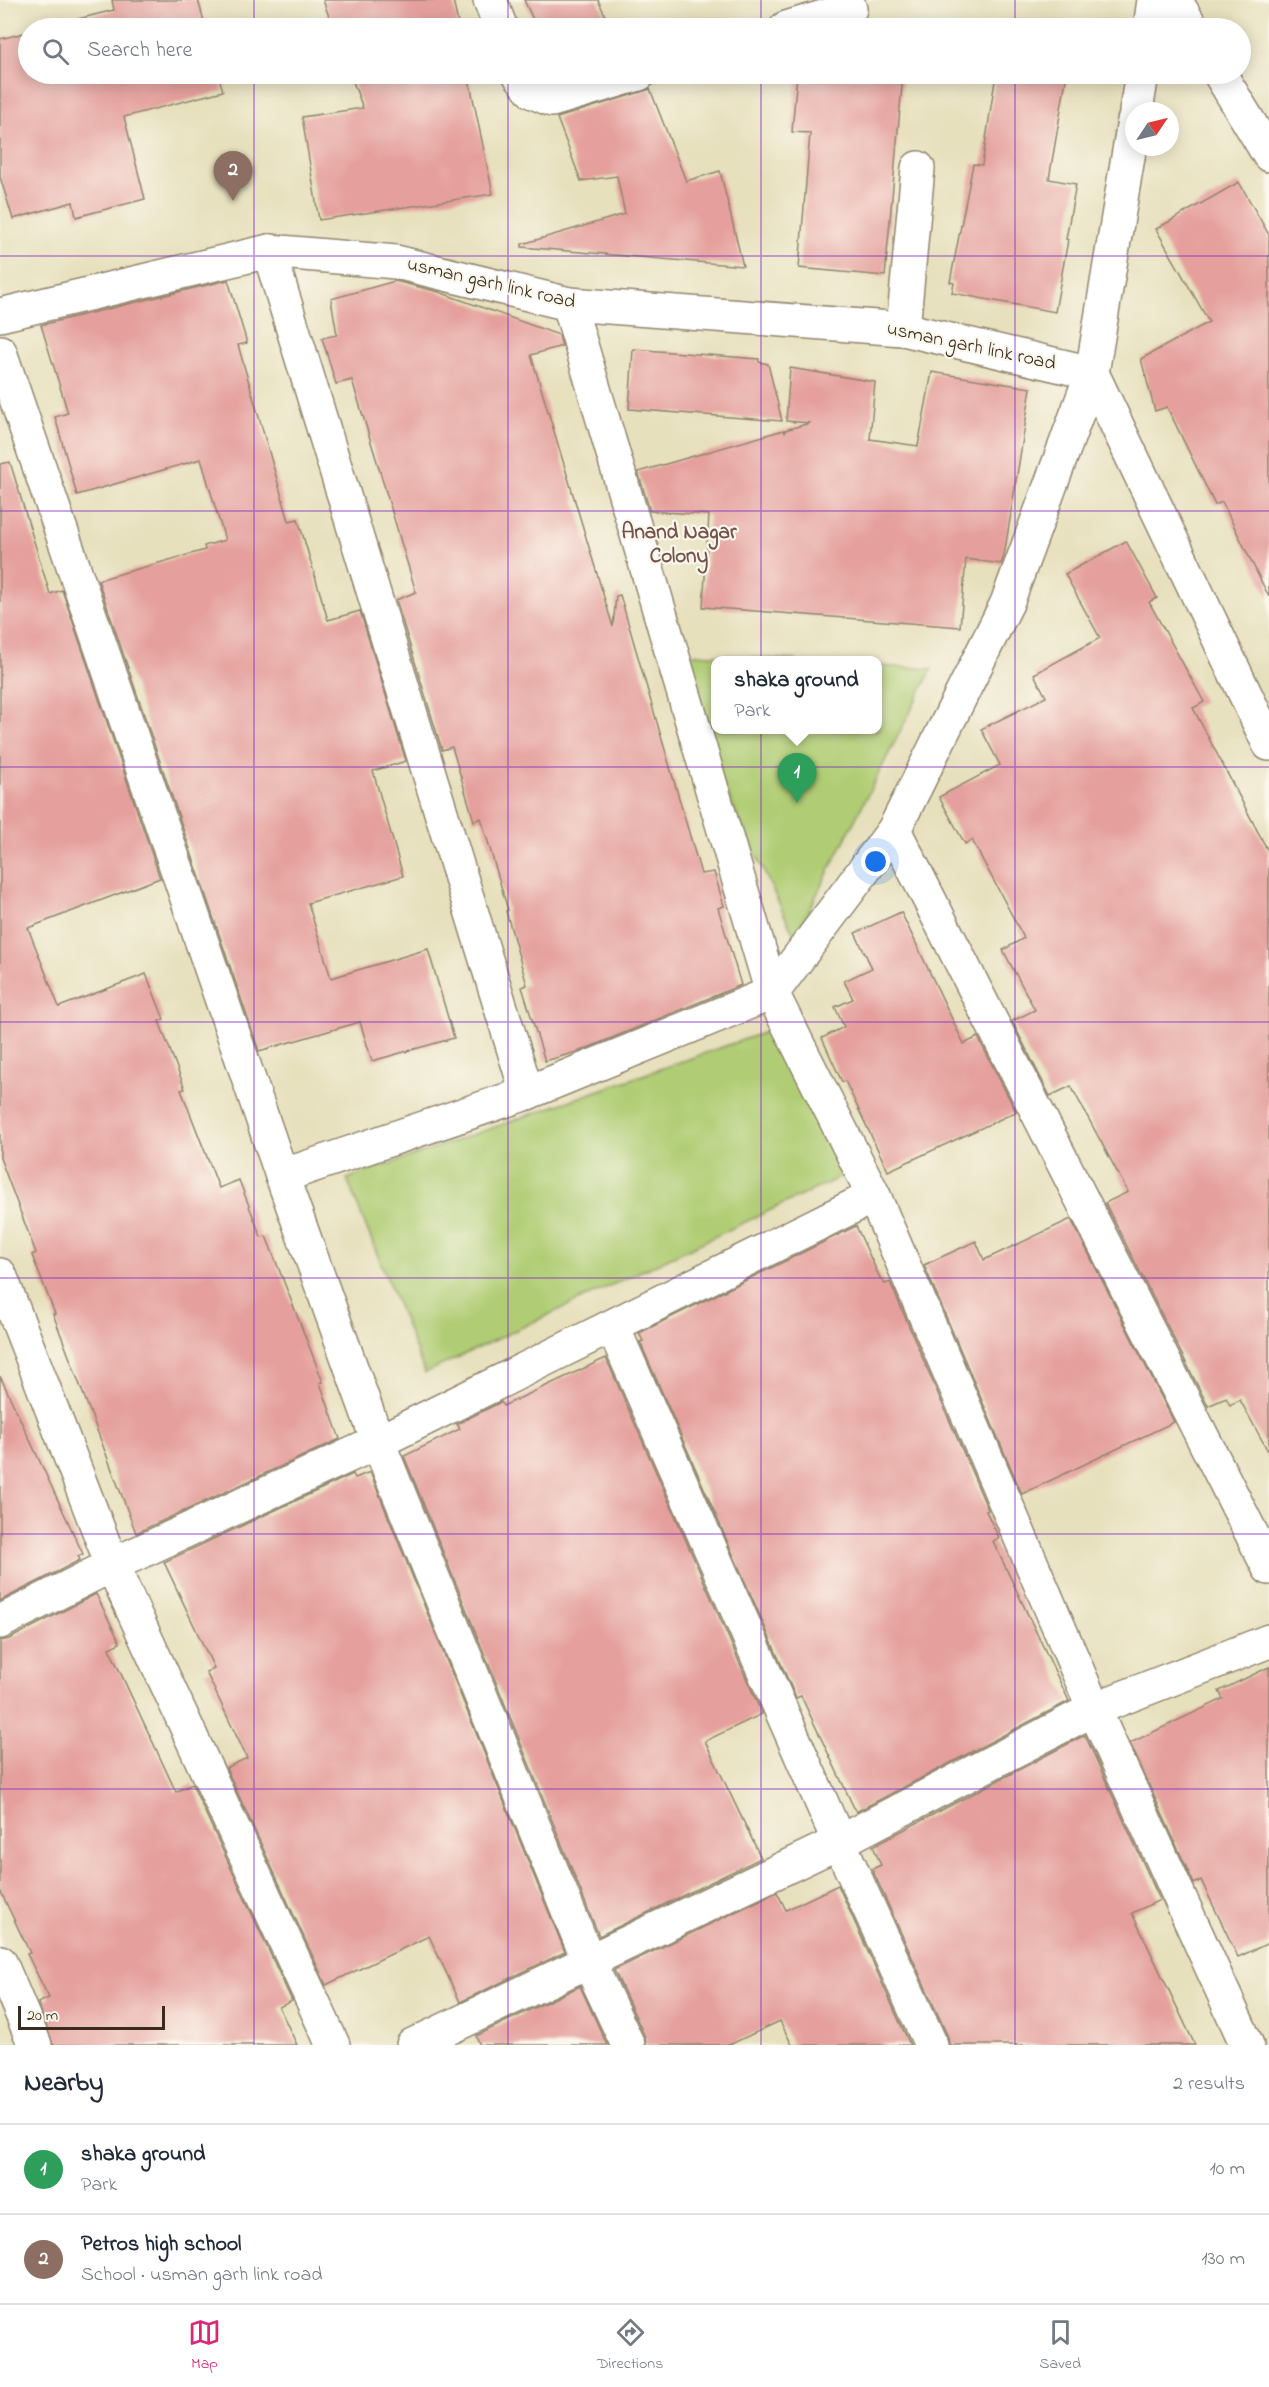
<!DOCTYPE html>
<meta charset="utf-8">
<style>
:root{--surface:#fff;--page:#f2f2f3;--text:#1f2937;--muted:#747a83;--line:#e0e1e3;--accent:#db2777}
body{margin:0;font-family:"Indie Flower",sans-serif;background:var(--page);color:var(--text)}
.compass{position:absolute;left:1125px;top:102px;width:54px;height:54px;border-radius:50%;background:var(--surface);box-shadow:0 3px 15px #0003;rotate:55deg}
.scale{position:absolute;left:18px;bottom:15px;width:147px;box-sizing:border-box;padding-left:6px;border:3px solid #3b2a1e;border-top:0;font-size:16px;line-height:21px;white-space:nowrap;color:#3b2a1e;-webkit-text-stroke:4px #fbf7ec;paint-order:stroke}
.you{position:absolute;left:876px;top:862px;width:21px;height:21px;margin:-15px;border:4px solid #fff;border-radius:50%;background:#1a73e8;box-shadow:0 0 0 9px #1a73e833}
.badge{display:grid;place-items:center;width:39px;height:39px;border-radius:50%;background:var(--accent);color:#fff;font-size:20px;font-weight:700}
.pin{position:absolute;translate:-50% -50px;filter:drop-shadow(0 2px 3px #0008)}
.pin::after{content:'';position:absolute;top:32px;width:21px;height:18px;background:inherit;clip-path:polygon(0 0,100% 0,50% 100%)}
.popup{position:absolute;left:711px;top:656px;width:171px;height:78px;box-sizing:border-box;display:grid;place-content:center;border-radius:12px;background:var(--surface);filter:drop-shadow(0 2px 4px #0005);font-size:20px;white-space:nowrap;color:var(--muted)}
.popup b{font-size:22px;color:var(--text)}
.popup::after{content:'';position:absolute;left:50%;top:100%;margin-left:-12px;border:12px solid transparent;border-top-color:var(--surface)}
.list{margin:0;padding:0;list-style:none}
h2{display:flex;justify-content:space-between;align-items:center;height:78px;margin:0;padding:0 24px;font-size:26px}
h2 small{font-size:20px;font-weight:400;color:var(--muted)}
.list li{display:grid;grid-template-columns:39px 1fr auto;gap:18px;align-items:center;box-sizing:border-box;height:90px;padding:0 24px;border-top:2px solid var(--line)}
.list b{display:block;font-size:22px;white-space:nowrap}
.list p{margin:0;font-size:20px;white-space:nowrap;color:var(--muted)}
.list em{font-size:20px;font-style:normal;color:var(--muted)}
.icon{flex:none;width:33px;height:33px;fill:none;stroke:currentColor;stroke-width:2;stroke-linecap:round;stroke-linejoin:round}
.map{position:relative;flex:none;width:1269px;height:2045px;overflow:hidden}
.search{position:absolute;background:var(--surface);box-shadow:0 3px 15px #0003;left:18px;right:18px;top:18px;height:66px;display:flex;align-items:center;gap:15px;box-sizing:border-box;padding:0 21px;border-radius:33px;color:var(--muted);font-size:22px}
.sheet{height:258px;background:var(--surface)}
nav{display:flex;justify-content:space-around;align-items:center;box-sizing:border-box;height:84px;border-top:2px solid var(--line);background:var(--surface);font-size:16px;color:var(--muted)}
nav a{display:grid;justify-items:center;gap:3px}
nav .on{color:var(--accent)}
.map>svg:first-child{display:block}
.green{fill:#b0cd74;stroke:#767c49;stroke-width:1.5}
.building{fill:#e5a09d}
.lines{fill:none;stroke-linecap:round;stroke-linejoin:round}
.minor-casing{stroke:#91856e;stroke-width:36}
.minor{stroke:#fff;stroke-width:33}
.grid{fill:none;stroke:#7b2cbf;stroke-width:1.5;stroke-opacity:0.55}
.labels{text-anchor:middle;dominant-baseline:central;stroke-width:4.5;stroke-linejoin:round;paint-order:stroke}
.street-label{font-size:20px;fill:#3b2a1e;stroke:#fbf7ec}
.neighbourhood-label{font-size:21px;font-weight:bold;fill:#76534a;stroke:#fbf7ec}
</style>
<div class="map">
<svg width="1269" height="2045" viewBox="0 0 1269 2045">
<rect width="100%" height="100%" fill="#fbf7ec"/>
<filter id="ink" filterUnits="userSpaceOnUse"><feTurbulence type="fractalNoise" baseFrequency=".0167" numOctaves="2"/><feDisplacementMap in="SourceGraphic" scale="12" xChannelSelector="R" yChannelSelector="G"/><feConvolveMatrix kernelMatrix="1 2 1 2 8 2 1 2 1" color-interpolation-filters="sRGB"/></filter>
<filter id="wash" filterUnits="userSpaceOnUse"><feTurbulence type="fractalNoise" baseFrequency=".008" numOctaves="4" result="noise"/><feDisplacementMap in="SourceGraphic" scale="24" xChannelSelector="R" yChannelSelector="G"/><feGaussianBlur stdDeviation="1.35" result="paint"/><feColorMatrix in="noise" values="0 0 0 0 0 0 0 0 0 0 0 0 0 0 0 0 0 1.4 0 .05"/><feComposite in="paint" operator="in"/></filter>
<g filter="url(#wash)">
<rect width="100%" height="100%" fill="#e7e0bd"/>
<g class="green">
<path d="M660 652 797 660H716V730H878V666L932 669 795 937Z"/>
<path d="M771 1030 843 1176 425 1373 347 1179Z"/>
</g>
<g id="blocks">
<g class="building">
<path d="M112 0H198L206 28H42L114 10Z"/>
<path d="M323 0H453L459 28H333Z"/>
<path d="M524 0H598L611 28H537Z"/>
<path d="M28 32V74H218L223 91 124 117 145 199 76 217 73 202 13 219 0 177V39Z"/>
<path d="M350 74H468L493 194 319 220 302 117 363 108Z"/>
<path d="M797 74H903L885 276 799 268 810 133 792 132Z"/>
<path d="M996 74H1067L1049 179 1076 184 1066 239 1068 240 1055 312 952 293 954 283 950 282 973 164 982 165Z"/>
<path d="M650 89 686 181 720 171 743 266 522 247V244L625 214 617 176 581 181 557 118Z"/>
<path d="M1239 182 1269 235V597L1222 502 1215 505 1167 407 1155 411 1141 359 1209 322 1156 229Z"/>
<path d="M228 280 247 343 238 345 289 521 298 519 328 620 360 611 406 761 373 771 403 876 308 903 331 978 428 949 454 1038 372 1061 360 1022 259 1051 98 580 205 550 204 546 225 540 201 459 77 495 55 417 68 413 41 325Z"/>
<path d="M395 281 439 292 559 335 562 346 531 355 613 627 616 596 620 595 701 874 714 872 724 906 718 908 741 985 580 1051 545 1061 522 987 527 985 506 911 508 910 481 818 474 821 452 747 442 750 396 600 416 592 378 465 352 380 336 384 322 338 337 335 331 299Z"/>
<path d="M633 349 759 359V362L768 364 782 421 629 409Z"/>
<path d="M790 368 875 382 870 439 918 446 932 372 1031 388 1004 556 1001 564 966 559 960 627 703 607 709 515 650 511 638 472 784 430 785 433V430L810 423 786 421Z"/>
<path d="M10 462 50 594 62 590 160 878 28 928 59 1007 146 974 164 1019 159 1021 185 1089 181 1090 219 1188 239 1180 261 1237 266 1236 323 1382 320 1383 340 1439 136 1533 53 1314H55L32 1255 36 1253 0 1158V464Z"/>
<path d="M1126 541 1157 598 1149 602 1204 702 1193 708 1269 853V1453L1240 1400 1230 1405 1226 1398 1208 1406 1105 1203 1128 1192 1071 1086 1050 1096 1012 1021 1035 1010 1003 950 1024 938 972 840 965 844 939 797 1000 765 981 729 1046 697 1034 674 1100 638 1065 574Z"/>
<path d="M901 912 964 1044 978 1037 1016 1112 888 1171 845 1081 842 1082 822 1038 844 1027 835 1007 853 999 844 981 872 968 855 933Z"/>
<path d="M1071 1219 1174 1422 1022 1494 924 1265 976 1241 984 1260Z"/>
<path d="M856 1226 880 1278 885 1284 890 1282 988 1510 986 1511 999 1538 993 1541 1069 1701 856 1812 801 1696 796 1698 640 1342 643 1341 639 1333Z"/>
<path d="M606 1358 762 1714 705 1741 761 1858 599 1936 404 1456 460 1429 457 1424 501 1402 503 1406Z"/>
<path d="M0 1376 83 1554 78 1556 80 1560 0 1601Z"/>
<path d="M370 1472 565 1952 460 2002 429 1936 326 1985 226 1768 247 1758 206 1672 214 1668 164 1562 353 1474 355 1478Z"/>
<path d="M96 1594 120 1643 109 1648 176 1792 192 1784 292 2001 279 2007 297 2045H53L38 2003 49 1998 27 1954 30 1953 0 1890V1641L9 1639Z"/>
<path d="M1269 1667V1943L1238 1957 1201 1880 1194 1884 1130 1743 1223 1699 1219 1691Z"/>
<path d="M1085 1735 1160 1900 1132 1913 1195 2045H949L948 2037 872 1869 881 1865 873 1846Z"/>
<path d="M838 1885 910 2045H792L780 2021 729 2045H646L645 2037 614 1970 777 1892 786 1910Z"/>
<path d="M580 1986 607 2045H480L476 2036Z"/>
</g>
</g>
</g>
<g filter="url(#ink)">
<use href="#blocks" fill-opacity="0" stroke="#91856e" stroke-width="1.5"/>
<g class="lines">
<g class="minor-casing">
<g id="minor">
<path d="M490 0 501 28"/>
<path d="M1175 0 1192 28"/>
<path d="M786 28 850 9 847 0"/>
<path d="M1150 28 1154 0"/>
<path d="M519 74 533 92 552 100 639 74"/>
<path d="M1220 74 1269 155"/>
<path d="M1136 111 1142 74"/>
<path d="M269 251 527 1093"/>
<path d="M569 304 772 993 874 1196 1094 1709 1247 2045"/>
<path d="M0 315 269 251 396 262 569 304 903 329 1092 373"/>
<path d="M903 329 918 168"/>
<path d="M0 352 282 1176 378 1442 589 1962 628 2045"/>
<path d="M1092 373 1269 744"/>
<path d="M894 830 1269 1568"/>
<path d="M282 1176 527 1093 772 993 894 830 1007 603 1092 373 1134 121"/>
<path d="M0 1275 112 1565 333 2045"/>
<path d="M613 1327 839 1842 931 2045"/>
<path d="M0 1622 112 1565 378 1442 874 1196"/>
<path d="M0 1962 35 2045"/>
<path d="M413 2045 839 1842 1094 1709 1269 1641"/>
</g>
</g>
<use href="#minor" class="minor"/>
</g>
</g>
<path class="grid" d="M254 0V28M508 0V28M761 0V28M1015 0V28M254 74V2045M508 74V2045M761 74V2045M1015 74V2045M0 256H1269M0 511H1269M0 767H1269M0 1022H1269M0 1278H1269M0 1534H1269M0 1789H1269"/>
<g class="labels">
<g class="street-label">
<text transform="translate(491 284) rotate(13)">usman garh link road</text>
<text transform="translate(971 347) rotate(12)">usman garh link road</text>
</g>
<g class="neighbourhood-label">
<text x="679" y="533">Anand Nagar<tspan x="679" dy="24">Colony</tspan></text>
</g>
</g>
</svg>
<svg class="compass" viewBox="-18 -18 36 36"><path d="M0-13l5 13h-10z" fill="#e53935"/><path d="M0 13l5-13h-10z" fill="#747a83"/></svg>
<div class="scale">20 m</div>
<div class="you"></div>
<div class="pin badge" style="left:797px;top:803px;background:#2e9e5b">1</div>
<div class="popup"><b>shaka ground</b>Park</div>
<div class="pin badge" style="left:233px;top:201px;background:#8d6e63">2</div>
<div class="search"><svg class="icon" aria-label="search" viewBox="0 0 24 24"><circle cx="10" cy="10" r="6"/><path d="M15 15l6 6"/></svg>Search here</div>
</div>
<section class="sheet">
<h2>Nearby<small>2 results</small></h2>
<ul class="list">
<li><span class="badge" style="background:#2e9e5b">1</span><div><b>shaka ground</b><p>Park</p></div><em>10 m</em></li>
<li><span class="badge" style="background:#8d6e63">2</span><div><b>Petros high school</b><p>School · usman garh link road</p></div><em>130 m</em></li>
</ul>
</section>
<nav>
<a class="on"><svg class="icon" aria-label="map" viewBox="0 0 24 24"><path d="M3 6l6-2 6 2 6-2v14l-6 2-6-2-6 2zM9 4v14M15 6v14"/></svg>Map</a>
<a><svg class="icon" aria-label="directions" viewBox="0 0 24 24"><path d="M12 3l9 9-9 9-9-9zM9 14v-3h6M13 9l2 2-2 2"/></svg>Directions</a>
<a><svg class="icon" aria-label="saved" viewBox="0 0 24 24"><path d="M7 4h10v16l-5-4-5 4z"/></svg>Saved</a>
</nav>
